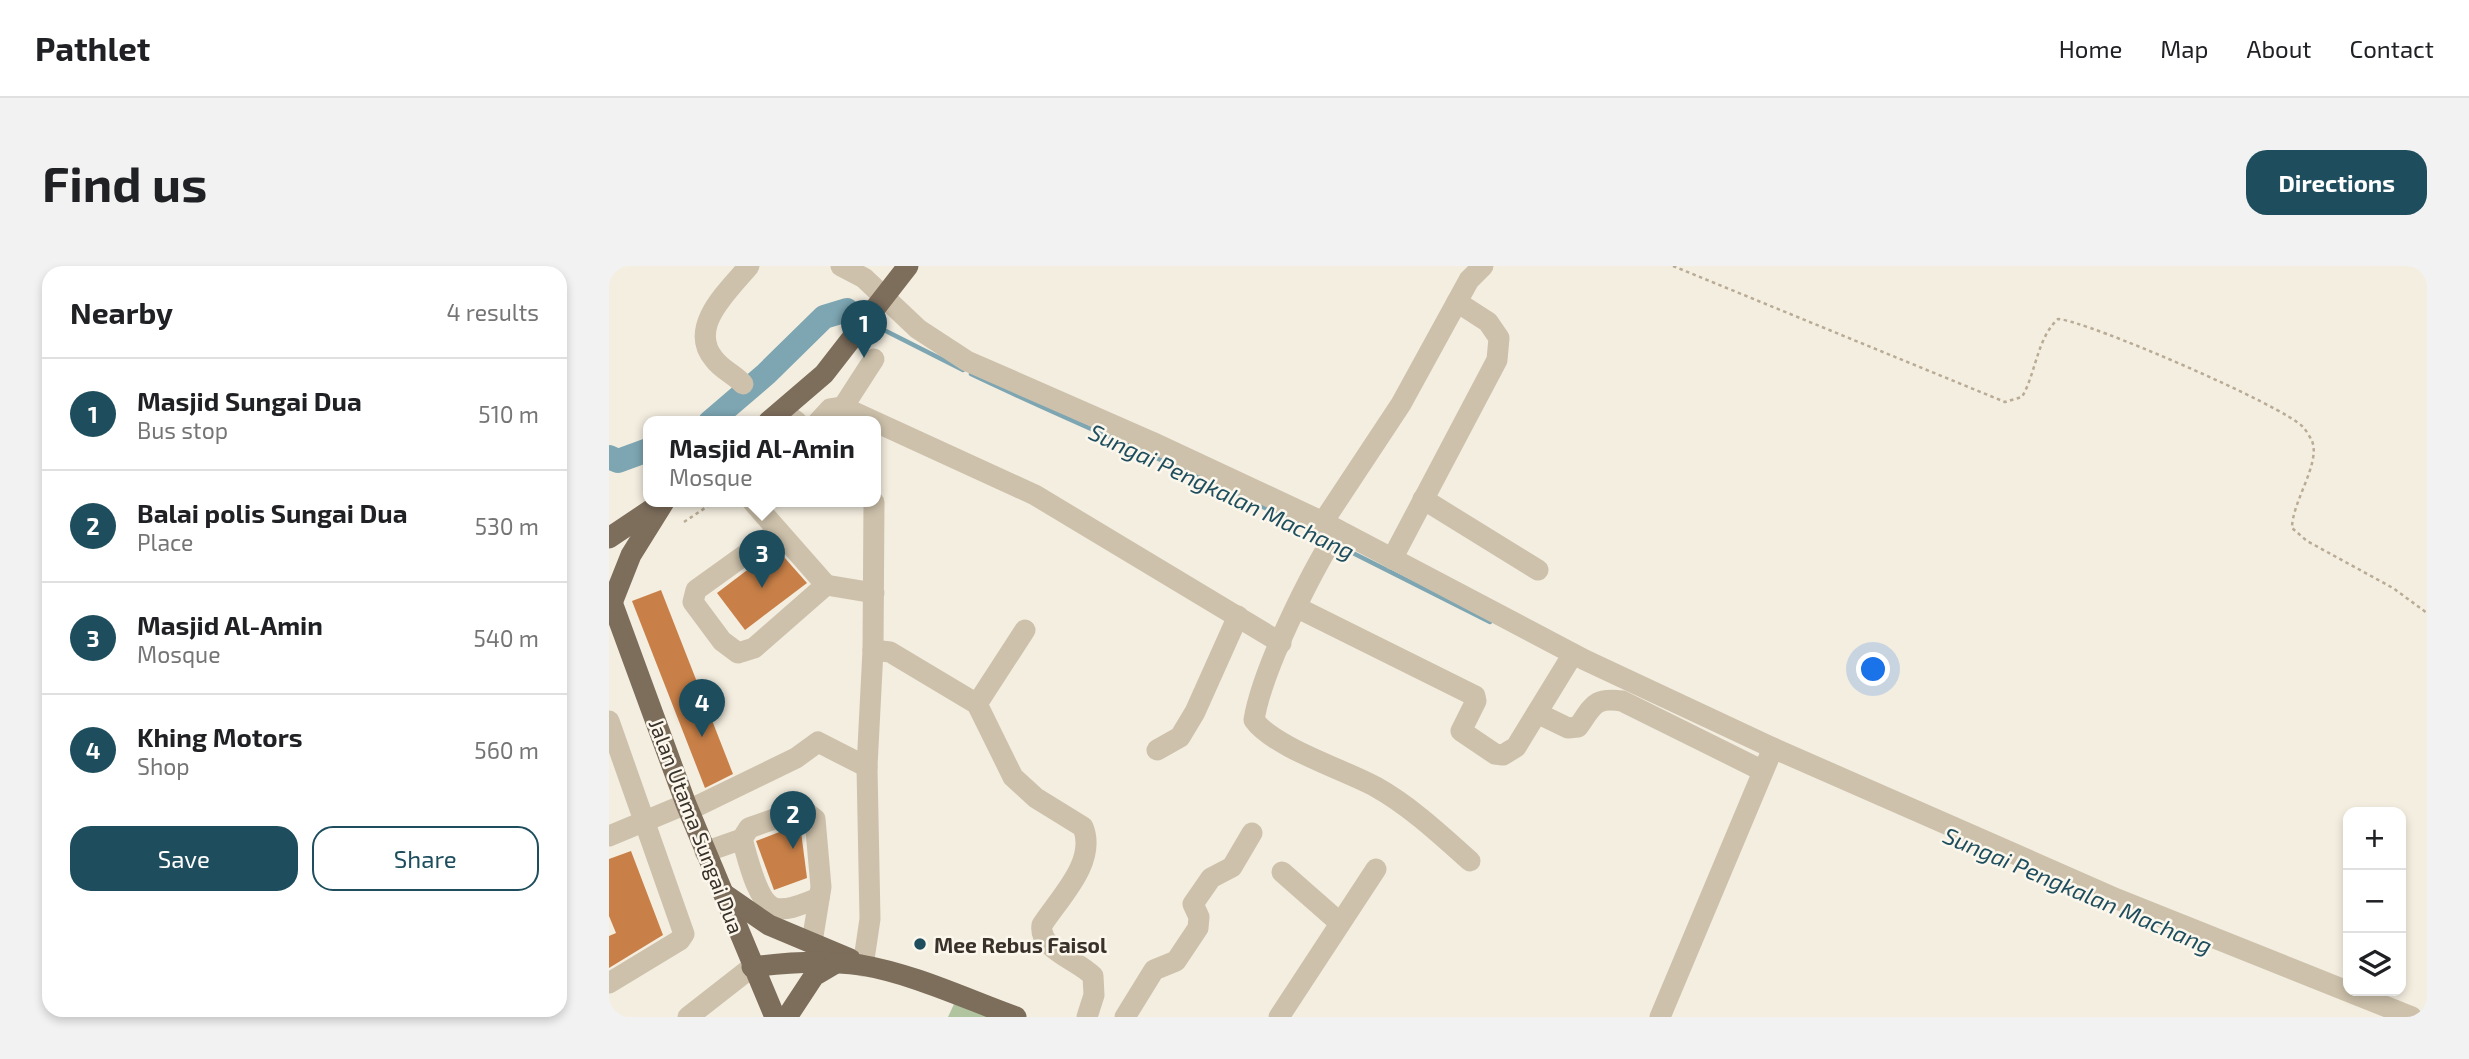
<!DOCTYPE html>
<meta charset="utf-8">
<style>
:root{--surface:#fff;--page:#f2f2f2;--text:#202124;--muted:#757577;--line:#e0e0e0;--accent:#1e4e5e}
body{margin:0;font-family:"Exo 2",sans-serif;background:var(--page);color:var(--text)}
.controls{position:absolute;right:21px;bottom:21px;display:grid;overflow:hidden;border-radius:14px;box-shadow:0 4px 10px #0003}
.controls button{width:63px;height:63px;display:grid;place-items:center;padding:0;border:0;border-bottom:2px solid var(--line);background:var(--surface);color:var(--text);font:35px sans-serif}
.you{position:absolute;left:1265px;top:404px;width:24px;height:24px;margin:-18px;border:5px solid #fff;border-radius:50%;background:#1a73e8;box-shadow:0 0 0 10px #1a73e833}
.badge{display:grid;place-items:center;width:46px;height:46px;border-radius:50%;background:var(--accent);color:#fff;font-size:23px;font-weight:700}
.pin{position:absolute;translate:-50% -58px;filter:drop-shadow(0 2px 4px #0008)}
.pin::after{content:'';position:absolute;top:37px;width:24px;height:21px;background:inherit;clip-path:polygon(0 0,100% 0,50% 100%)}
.popup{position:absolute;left:34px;top:150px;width:238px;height:91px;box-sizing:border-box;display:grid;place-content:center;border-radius:14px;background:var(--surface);filter:drop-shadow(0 2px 5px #0005);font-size:23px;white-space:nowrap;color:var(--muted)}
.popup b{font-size:26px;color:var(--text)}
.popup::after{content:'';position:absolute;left:50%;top:100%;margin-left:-14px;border:14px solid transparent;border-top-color:var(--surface)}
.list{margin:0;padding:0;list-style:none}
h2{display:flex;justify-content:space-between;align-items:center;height:91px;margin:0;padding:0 28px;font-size:30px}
h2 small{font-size:23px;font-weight:400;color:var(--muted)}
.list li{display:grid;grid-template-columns:46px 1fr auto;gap:21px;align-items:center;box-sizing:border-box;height:112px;padding:0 28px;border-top:2px solid var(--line)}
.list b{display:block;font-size:26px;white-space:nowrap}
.list p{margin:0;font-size:23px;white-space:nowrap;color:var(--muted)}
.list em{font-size:23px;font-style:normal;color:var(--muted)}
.actions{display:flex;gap:14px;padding:21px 28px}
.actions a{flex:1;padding:16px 0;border:2px solid var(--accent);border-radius:21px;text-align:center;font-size:24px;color:var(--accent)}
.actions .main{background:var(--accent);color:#fff}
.icon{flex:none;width:38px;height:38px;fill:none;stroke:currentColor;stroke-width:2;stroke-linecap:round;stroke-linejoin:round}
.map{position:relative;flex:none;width:1818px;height:751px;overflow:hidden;border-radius:21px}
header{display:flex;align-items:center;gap:42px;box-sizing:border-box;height:98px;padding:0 35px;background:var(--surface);border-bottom:2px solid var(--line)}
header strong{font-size:33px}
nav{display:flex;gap:38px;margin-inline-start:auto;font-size:24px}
.intro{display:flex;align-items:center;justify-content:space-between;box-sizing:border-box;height:168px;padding:0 42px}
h1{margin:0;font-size:49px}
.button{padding:18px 32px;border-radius:21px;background:var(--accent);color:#fff;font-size:24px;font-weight:700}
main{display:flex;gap:42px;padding:0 42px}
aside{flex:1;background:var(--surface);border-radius:21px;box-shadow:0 4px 10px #0003}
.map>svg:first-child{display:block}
.green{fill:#b0c49f}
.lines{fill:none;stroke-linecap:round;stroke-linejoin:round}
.stream{stroke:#7da6b2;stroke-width:4.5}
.river{stroke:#7da6b2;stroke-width:24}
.building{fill:#c98048}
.path{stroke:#b9ab95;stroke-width:2.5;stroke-dasharray:3.5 3.5;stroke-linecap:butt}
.minor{stroke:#cdc1ab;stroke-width:21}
.major{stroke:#7d6d5b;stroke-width:21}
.poi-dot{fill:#1e4e5e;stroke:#fbf7ed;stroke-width:2.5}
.labels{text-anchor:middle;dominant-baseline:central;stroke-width:5;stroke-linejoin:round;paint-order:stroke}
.street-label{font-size:21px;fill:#3a322a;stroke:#fbf7ed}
.poi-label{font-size:21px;font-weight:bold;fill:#3a322a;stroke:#fbf7ed;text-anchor:start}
.water-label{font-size:23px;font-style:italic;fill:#1e4e5e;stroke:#fbf7ed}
</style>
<header>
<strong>Pathlet</strong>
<nav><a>Home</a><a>Map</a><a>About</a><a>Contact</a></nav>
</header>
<div class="intro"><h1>Find us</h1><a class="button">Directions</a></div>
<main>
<aside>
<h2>Nearby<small>4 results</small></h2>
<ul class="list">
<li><span class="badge">1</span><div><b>Masjid Sungai Dua</b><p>Bus stop</p></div><em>510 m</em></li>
<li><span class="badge">2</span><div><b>Balai polis Sungai Dua</b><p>Place</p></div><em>530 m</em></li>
<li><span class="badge">3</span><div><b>Masjid Al-Amin</b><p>Mosque</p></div><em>540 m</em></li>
<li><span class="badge">4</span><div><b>Khing Motors</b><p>Shop</p></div><em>560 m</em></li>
</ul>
<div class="actions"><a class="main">Save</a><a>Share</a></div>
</aside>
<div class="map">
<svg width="1818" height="751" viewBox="0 0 1818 751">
<rect width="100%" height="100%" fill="#f4eee0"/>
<path class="green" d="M345 738 380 751H339Z"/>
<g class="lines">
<g class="stream">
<path d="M271 62 354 104"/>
<path d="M362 108C479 164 601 212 716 272"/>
<path d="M726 278 881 356"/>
</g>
<g class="river">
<path d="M101 156 157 108 215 51 238 44"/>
<path d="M0 191 9 195 39 184"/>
</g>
</g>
<g class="building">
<path d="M167 282 198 317 136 364 108 327Z"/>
<path d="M52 324 124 508 96 522 23 335Z"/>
<path d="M191 558 198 612 165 624 147 575Z"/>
<path d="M22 585 54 669 0 702V670L7 667 0 650V593Z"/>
</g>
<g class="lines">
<g class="path">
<path d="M1064 0 1396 136 1413 131C1427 107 1428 72 1449 53 1479 55 1675 140 1694 161 1697 164 1701 171 1703 175 1712 197 1683 236 1683 262L1698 275 1784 322 1818 347"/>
<path d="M75 256 105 236"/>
</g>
<g class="minor">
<path d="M232 0 255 12 309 63 358 95 543 176 714 256 976 394 1164 482 1508 633 1803 751"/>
<path d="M134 118C125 108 113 104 105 93 78 61 120 24 140 0"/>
<path d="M234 141 265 93"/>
<path d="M173 145 188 156"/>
<path d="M209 156 221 143 234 141 426 229 672 377"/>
<path d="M814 233 929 304"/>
<path d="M144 236 217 319 145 382 129 387 113 375 84 336 87 324 169 265"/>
<path d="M714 256 792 138 860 14 874 0"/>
<path d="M729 264C701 308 653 404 645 454 664 481 736 504 767 521 801 540 832 569 861 595"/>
<path d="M783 293 888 94 890 72 879 56 848 36"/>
<path d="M217 319 265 327"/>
<path d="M689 342 866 430 867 435 852 465 886 488 894 489 907 481 964 388"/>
<path d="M264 384 281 386 368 438 404 511 427 532 474 561C488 596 451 631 433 659 429 683 469 694 484 710L485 729 478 751"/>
<path d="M368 438 416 364"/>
<path d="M928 447 959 462 969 461C984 440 985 431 1013 435L1154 505"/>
<path d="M0 455 75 668 71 674 0 717"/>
<path d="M548 484 571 471 586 446 629 350"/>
<path d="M80 544 187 492 209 476 258 501"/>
<path d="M0 570 77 538"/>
<path d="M133 573C138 589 148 637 166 642 179 646 198 636 210 632"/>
<path d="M96 586 133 573 140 562 193 543 206 553 212 621 203 676"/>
<path d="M673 606 731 657"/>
<path d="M254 700 261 653 258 501 264 384 265 236"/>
<path d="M79 751 143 701"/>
<path d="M516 751 545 704 567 695 589 662 590 651 584 638 602 612 623 601 643 567"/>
<path d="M670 751 767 603"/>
<path d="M1051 751 1164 482"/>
</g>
<g class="major">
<path d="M159 156 215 108 299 0"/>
<path d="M0 272 49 239"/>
<path d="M0 328 77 538 166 751"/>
<path d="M3 337 22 289 55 236"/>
<path d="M115 628 160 659 241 693"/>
<path d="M143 701C179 696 215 694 252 699 305 708 357 733 407 751"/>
<path d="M178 751 205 710 227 697"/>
</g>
</g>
<circle class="poi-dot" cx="311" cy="678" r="7"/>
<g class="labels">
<g class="street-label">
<text transform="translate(88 560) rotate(69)">Jalan Utama Sungai Dua</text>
</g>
<g class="poi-label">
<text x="325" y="678">Mee Rebus Faisol</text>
</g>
<g class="water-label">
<text transform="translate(613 225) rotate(25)">Sungai Pengkalan Machang</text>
<text transform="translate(1469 624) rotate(23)">Sungai Pengkalan Machang</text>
</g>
</g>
</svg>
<div class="controls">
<button>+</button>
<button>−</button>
<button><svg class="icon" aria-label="layers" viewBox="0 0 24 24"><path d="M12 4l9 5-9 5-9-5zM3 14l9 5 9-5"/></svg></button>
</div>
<div class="you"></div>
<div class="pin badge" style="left:255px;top:92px">1</div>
<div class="pin badge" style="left:184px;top:583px">2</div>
<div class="pin badge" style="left:153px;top:322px">3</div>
<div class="popup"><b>Masjid Al-Amin</b>Mosque</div>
<div class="pin badge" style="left:93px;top:471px">4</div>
</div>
</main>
